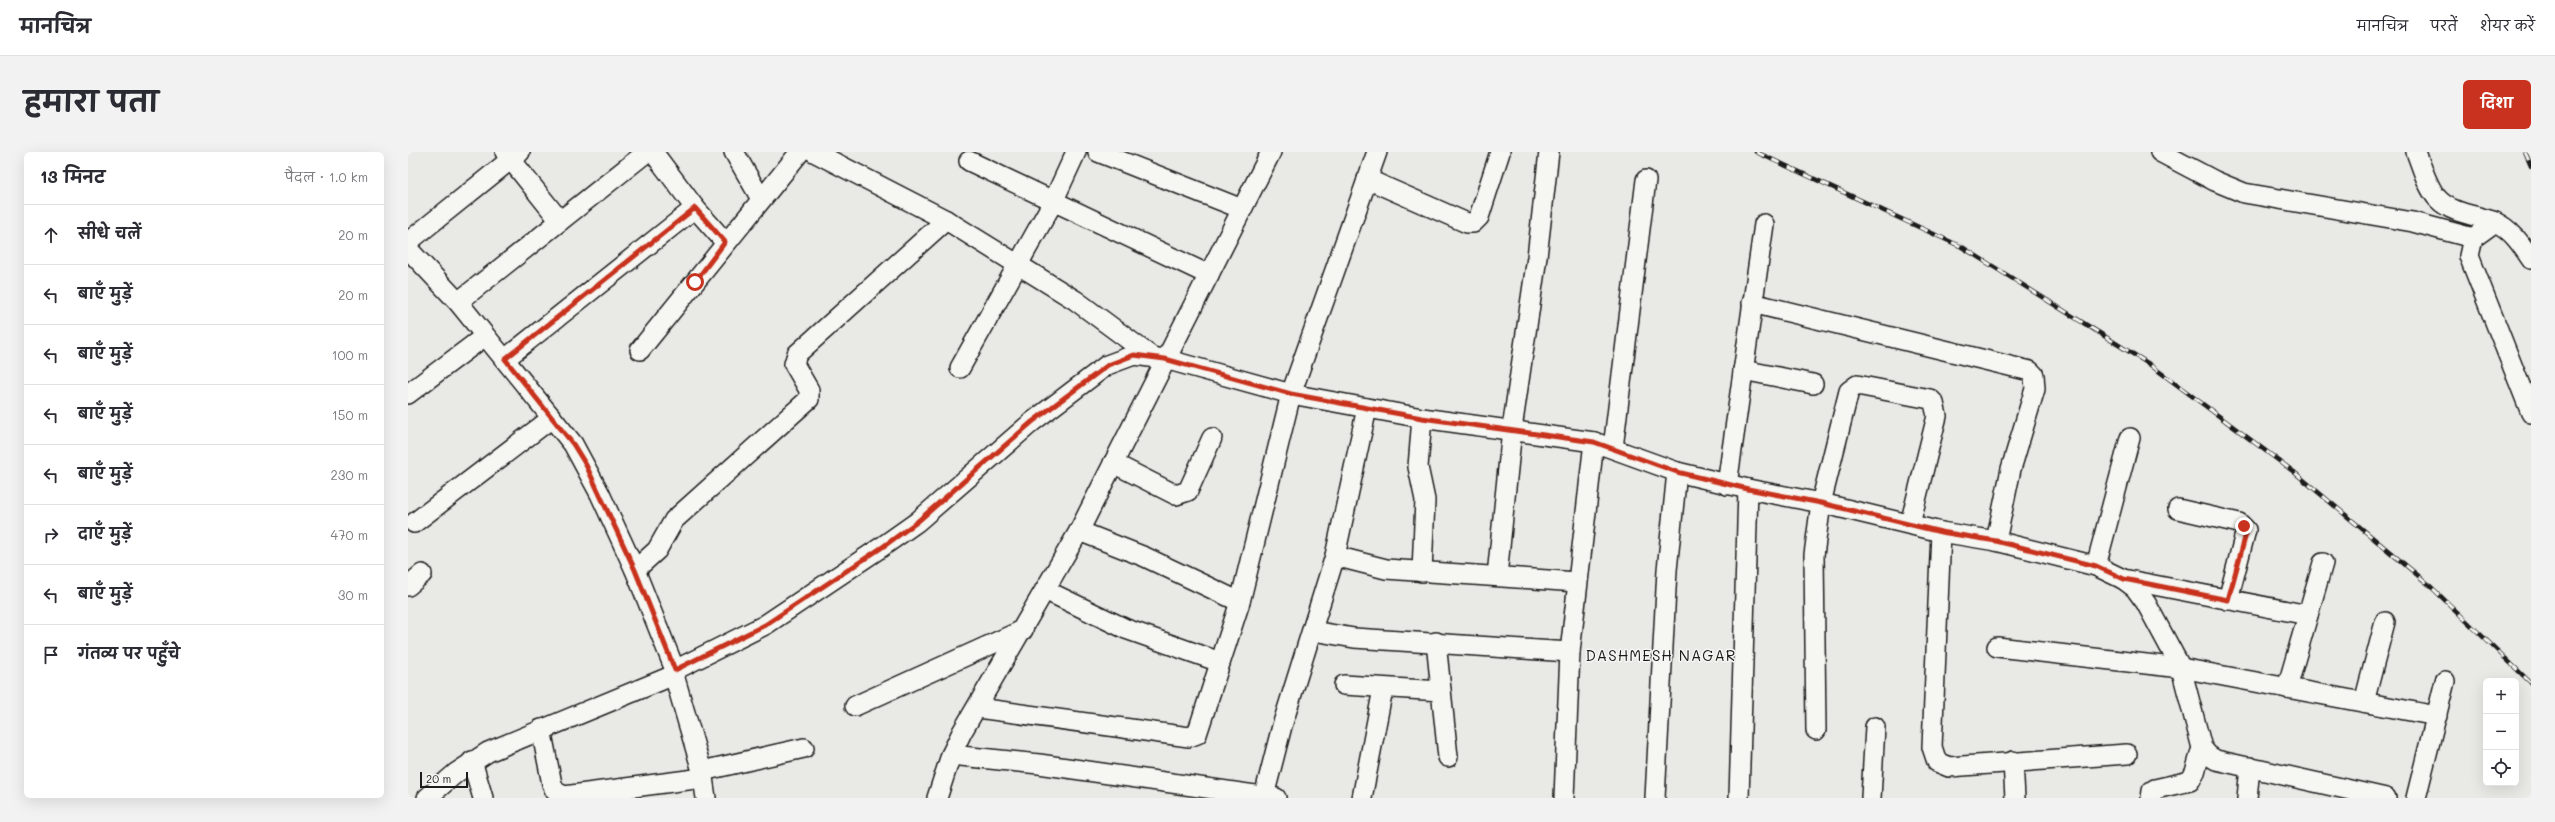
<!DOCTYPE html>
<html lang="hi">
<meta charset="utf-8">
<style>
:root{--surface:#fff;--page:#f2f2f3;--text:#2b2b33;--muted:#7c7c81;--line:#e1e1e2;--accent:#c8321e}
body{margin:0;font-family:Mali,"Playpen Sans Deva",sans-serif;background:var(--page);color:var(--text)}
.controls{position:absolute;right:12px;bottom:12px;display:grid;overflow:hidden;border-radius:6px;box-shadow:0 4px 16px #0002}
.controls button{width:36px;height:36px;display:grid;place-items:center;padding:0;border:0;border-bottom:1px solid var(--line);background:var(--surface);color:var(--text);font:20px sans-serif}
.scale{position:absolute;left:12px;bottom:10px;width:48px;box-sizing:border-box;padding-left:4px;border:2px solid #1c1c1c;border-top:0;font-size:11px;line-height:14px;white-space:nowrap;color:#1c1c1c;-webkit-text-stroke:3px #f6f6f2;paint-order:stroke}
.stop{position:absolute;width:12px;height:12px;margin:-9px;border:3px solid #c8321e;border-radius:50%;background:#fff}
.stop.end{background:#c8321e;border-color:#fff;box-shadow:0 1px 4px #0008}
.list{margin:0;padding:0;list-style:none}
h2{display:flex;justify-content:space-between;align-items:center;height:52px;margin:0;padding:0 16px;font-size:17px}
h2 small{font-size:13px;font-weight:400;color:var(--muted)}
.list li{display:grid;grid-template-columns:26px 1fr auto;gap:12px;align-items:center;box-sizing:border-box;height:60px;padding:0 16px;border-top:1px solid var(--line)}
.list b{display:block;font-size:15px;white-space:nowrap}
.list em{font-size:13px;font-style:normal;color:var(--muted)}
.icon{flex:none;width:22px;height:22px;fill:none;stroke:currentColor;stroke-width:2;stroke-linecap:round;stroke-linejoin:round}
.map{position:relative;flex:none;width:2123px;height:646px;overflow:hidden;border-radius:6px}
header{display:flex;align-items:center;gap:24px;box-sizing:border-box;height:56px;padding:0 20px;background:var(--surface);border-bottom:1px solid var(--line)}
header strong{font-size:19px}
nav{display:flex;gap:22px;margin-inline-start:auto;font-size:14px}
.intro{display:flex;align-items:center;justify-content:space-between;box-sizing:border-box;height:96px;padding:0 24px}
h1{margin:0;font-size:28px}
.button{padding:10px 18px;border-radius:6px;background:var(--accent);color:#fff;font-size:14px;font-weight:700}
main{display:flex;gap:24px;padding:0 24px}
aside{flex:1;background:var(--surface);border-radius:6px;box-shadow:0 4px 16px #0002}
.map>svg:first-child{display:block}
.lines{fill:none;stroke-linecap:round;stroke-linejoin:round}
.minor-casing{stroke:#1c1c1c;stroke-width:22}
.minor{stroke:#f6f6f2;stroke-width:19}
.rail-casing{stroke:#1c1c1c;stroke-width:4.5}
.rail{stroke:#f6f6f2;stroke-width:3;stroke-dasharray:9;stroke-linecap:butt}
.route{stroke:#c8321e;stroke-width:5}
.labels{text-anchor:middle;dominant-baseline:central;stroke-width:3;stroke-linejoin:round;paint-order:stroke}
.neighbourhood-label{font-size:15px;letter-spacing:1px;fill:#1c1c1c;stroke:#f6f6f2}
</style>
<header>
<strong>मानचित्र</strong>
<nav><a>मानचित्र</a><a>परतें</a><a>शेयर करें</a></nav>
</header>
<div class="intro"><h1>हमारा पता</h1><a class="button">दिशा</a></div>
<main>
<aside>
<h2>13 मिनट<small>पैदल · 1.0 km</small></h2>
<ul class="list">
<li><svg class="icon" aria-label="ahead" viewBox="0 0 24 24"><path d="M12 20V5M6 11l6-6 6 6"/></svg><div><b>सीधे चलें</b></div><em>20 m</em></li>
<li><svg class="icon" aria-label="left" viewBox="0 0 24 24"><path d="M17 20v-9H6M10 6l-5 5 5 5"/></svg><div><b>बाएँ मुड़ें</b></div><em>20 m</em></li>
<li><svg class="icon" aria-label="left" viewBox="0 0 24 24"><path d="M17 20v-9H6M10 6l-5 5 5 5"/></svg><div><b>बाएँ मुड़ें</b></div><em>100 m</em></li>
<li><svg class="icon" aria-label="left" viewBox="0 0 24 24"><path d="M17 20v-9H6M10 6l-5 5 5 5"/></svg><div><b>बाएँ मुड़ें</b></div><em>150 m</em></li>
<li><svg class="icon" aria-label="left" viewBox="0 0 24 24"><path d="M17 20v-9H6M10 6l-5 5 5 5"/></svg><div><b>बाएँ मुड़ें</b></div><em>230 m</em></li>
<li><svg class="icon" aria-label="right" viewBox="0 0 24 24"><path d="M7 20v-9h11M14 6l5 5-5 5"/></svg><div><b>दाएँ मुड़ें</b></div><em>470 m</em></li>
<li><svg class="icon" aria-label="left" viewBox="0 0 24 24"><path d="M17 20v-9H6M10 6l-5 5 5 5"/></svg><div><b>बाएँ मुड़ें</b></div><em>30 m</em></li>
<li><svg class="icon" aria-label="arrive" viewBox="0 0 24 24"><path d="M6 21V4h12l-3 4 3 4H6"/></svg><div><b>गंतव्य पर पहुँचे</b></div></li>
</ul>
</aside>
<div class="map">
<svg width="2123" height="646" viewBox="0 0 2123 646">
<rect width="100%" height="100%" fill="#e9e9e5"/>
<filter id="ink" filterUnits="userSpaceOnUse"><feTurbulence type="fractalNoise" baseFrequency=".025" numOctaves="2"/><feDisplacementMap in="SourceGraphic" scale="8" xChannelSelector="R" yChannelSelector="G"/><feConvolveMatrix kernelMatrix="1 2 1 2 8 2 1 2 1" color-interpolation-filters="sRGB"/></filter>
<g filter="url(#ink)">
<g class="lines">
<g class="minor-casing">
<g id="minor">
<path d="M97 0 152 69"/>
<path d="M245 0 287 56 317 90"/>
<path d="M326 0 353 47"/>
<path d="M406 0 538 68 667 148 744 205"/>
<path d="M690 0 834 57"/>
<path d="M1752 0 1807 29 1836 41 2005 70 2065 86"/>
<path d="M2008 0C2014 15 2019 35 2030 47 2044 62 2069 63 2087 70 2103 77 2113 92 2123 107"/>
<path d="M561 9 801 123"/>
<path d="M959 27 1059 71H1065L1071 65 1092 0"/>
<path d="M2087 70 2065 86 2061 104 2123 261"/>
<path d="M0 90 112 0"/>
<path d="M0 97 50 150 165 292 192 342 227 418 267 518"/>
<path d="M50 150 239 0"/>
<path d="M1344 151 1622 219 1626 223 1627 237 1603 317 1588 389"/>
<path d="M232 198 392 0"/>
<path d="M97 207 287 56"/>
<path d="M552 216 645 50 668 0"/>
<path d="M1335 218 1405 232"/>
<path d="M0 242 77 184"/>
<path d="M1014 266 1010 315 1017 348 1014 420"/>
<path d="M1205 296 1238 28"/>
<path d="M705 311 768 343 780 339 804 286"/>
<path d="M1319 333 1356 72"/>
<path d="M1770 357 1831 371 1838 378 1820 448"/>
<path d="M6 371 144 266"/>
<path d="M671 379 737 405 832 450"/>
<path d="M1533 380 1524 595 1529 610 1541 615 1719 602"/>
<path d="M927 404 978 417 1169 430"/>
<path d="M1688 414 1722 286"/>
<path d="M227 418 249 398 266 368 401 247V238L386 212 389 202 538 68"/>
<path d="M1089 424 1104 277 1129 105 1141 0"/>
<path d="M1715 427 1900 463"/>
<path d="M0 434 14 422"/>
<path d="M637 438 718 477 812 510"/>
<path d="M905 479 946 486 1162 500"/>
<path d="M1028 490 1040 605"/>
<path d="M1589 495 1773 516 2029 564"/>
<path d="M936 533 1033 539"/>
<path d="M1879 536 1915 411"/>
<path d="M1956 550 1977 470"/>
<path d="M447 554 615 478"/>
<path d="M570 556 781 585 789 582 832 450 883 242 969 0"/>
<path d="M133 577 144 632 147 639 156 644 295 626"/>
<path d="M1408 578 1406 403 1413 351 1441 239 1449 233 1522 247 1526 251 1529 264 1502 372"/>
<path d="M543 603 631 612 868 646"/>
<path d="M64 609 75 646"/>
<path d="M1605 609 1607 646"/>
<path d="M294 619 396 596"/>
<path d="M856 644 874 574 927 404 959 256"/>
<path d="M19 646 48 621 80 600 266 523"/>
<path d="M298 646 294 619 266 523 267 518 357 473 475 394 509 370 624 270 699 213 726 203 757 207 883 242 1014 266 1186 290 1269 320 1340 337 1413 351 1533 380 1588 389 1688 414 1715 427 1727 436 1738 451 1773 516 1794 596 1800 603 1808 608 1978 646"/>
<path d="M529 646 543 603 554 580 671 379 863 0"/>
<path d="M954 646 975 537"/>
<path d="M1156 646 1162 500 1186 290"/>
<path d="M1247 646 1259 418 1269 320"/>
<path d="M1331 646 1340 337"/>
<path d="M1463 646 1467 575"/>
<path d="M1743 646 1744 639 1747 637 1782 629 1787 620 1794 596"/>
<path d="M1839 646 1842 615"/>
<path d="M2008 646 2037 529"/>
</g>
</g>
<use href="#minor" class="minor"/>
<g class="rail-casing">
<g id="rail">
<path d="M1348 0 1554 95 1741 212 1886 320 2019 431 2123 531"/>
<path d="M2117 0 2123 14"/>
</g>
</g>
<use href="#rail" class="rail"/>
</g>
</g>
<g class="lines" filter="url(#ink)">
<path class="route" d="M287 130 317 90 287 56 97 207 165 292 178 313 227 418 267 518 357 473 476 394 509 370 624 270 700 213 726 203 757 207 883 242 1014 266 1186 290 1269 320 1340 337 1413 351 1533 380 1588 389 1688 414 1716 427 1820 448 1838 382 1836 374"/>
</g>
<g class="labels">
<g class="neighbourhood-label">
<text x="1253" y="503">DASHMESH NAGAR</text>
</g>
</g>
</svg>
<div class="controls">
<button>+</button>
<button>−</button>
<button><svg class="icon" aria-label="locate" viewBox="0 0 24 24"><circle cx="12" cy="12" r="6"/><path d="M12 2v4M12 18v4M2 12h4M18 12h4"/></svg></button>
</div>
<div class="scale">20 m</div>
<div class="stop" style="left:287px;top:130px"></div>
<div class="stop end" style="left:1836px;top:374px"></div>
</div>
</main>
